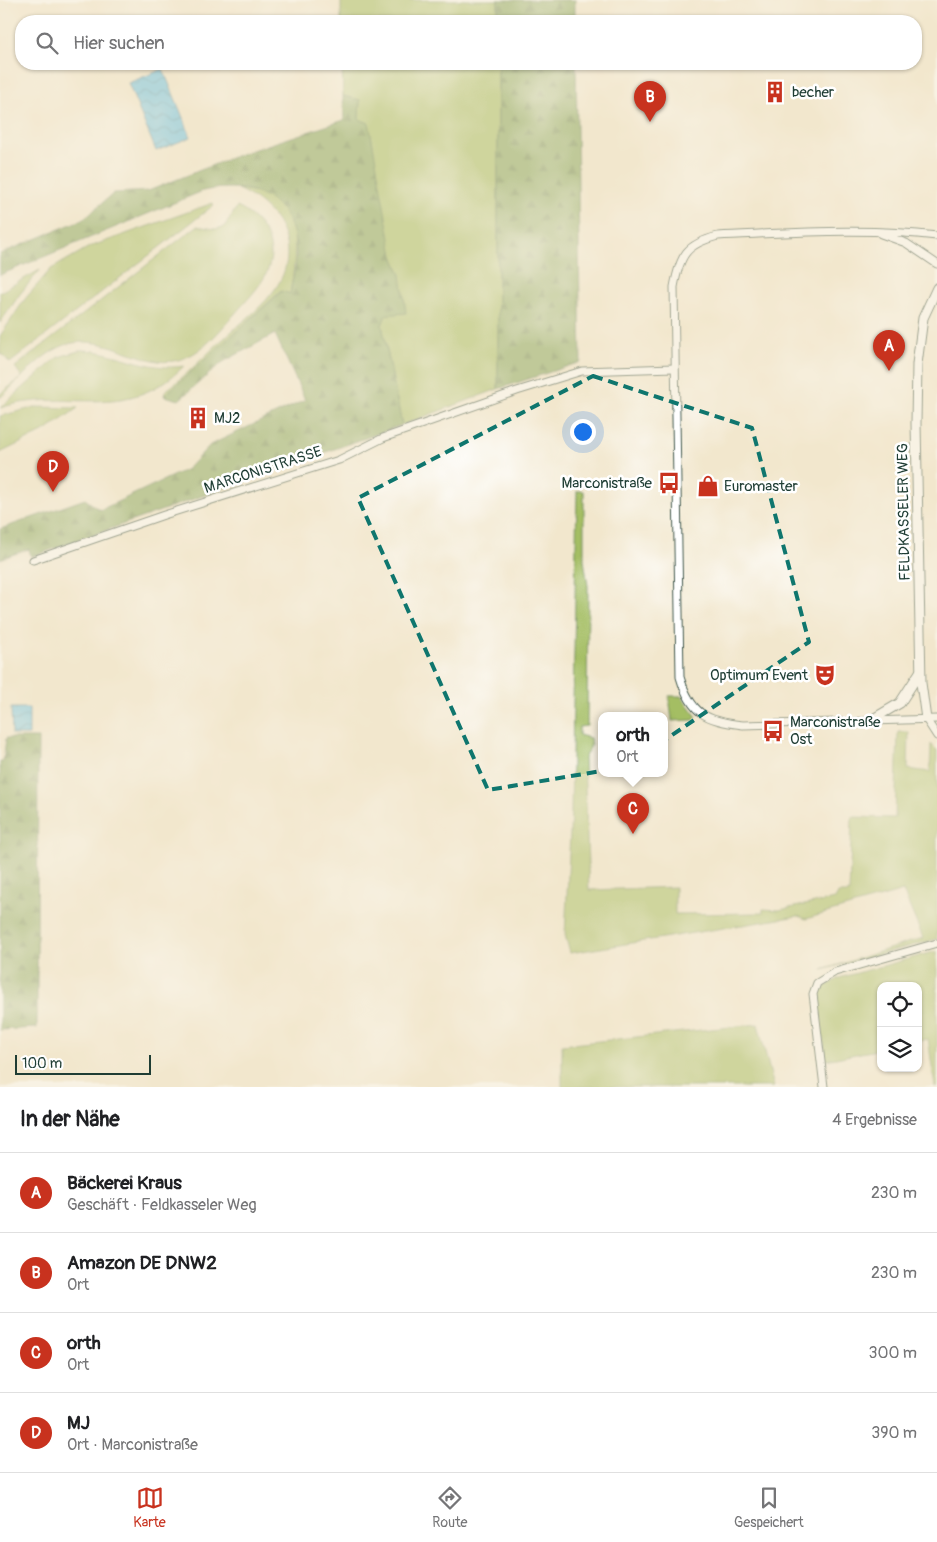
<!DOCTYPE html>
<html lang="de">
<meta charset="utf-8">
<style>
:root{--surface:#fff;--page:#f2f2f2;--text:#202124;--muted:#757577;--line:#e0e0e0;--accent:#c8321e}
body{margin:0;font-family:Pangolin,sans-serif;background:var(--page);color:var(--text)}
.controls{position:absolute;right:15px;bottom:15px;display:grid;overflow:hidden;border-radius:10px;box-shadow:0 1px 4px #0004}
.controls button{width:45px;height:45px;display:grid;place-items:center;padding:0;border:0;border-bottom:1px solid var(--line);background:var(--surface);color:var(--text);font:25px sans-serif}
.scale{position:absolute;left:15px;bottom:12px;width:136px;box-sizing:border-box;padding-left:5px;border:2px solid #1f3d34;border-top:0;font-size:14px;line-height:18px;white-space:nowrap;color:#1f3d34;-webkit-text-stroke:4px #fff;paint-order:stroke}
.you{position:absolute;left:582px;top:431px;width:18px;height:18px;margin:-12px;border:4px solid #fff;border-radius:50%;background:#1a73e8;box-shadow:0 0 0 8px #1a73e833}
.badge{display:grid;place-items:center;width:32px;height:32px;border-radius:50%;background:var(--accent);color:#fff;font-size:16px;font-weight:700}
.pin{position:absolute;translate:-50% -41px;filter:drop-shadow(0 1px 2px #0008)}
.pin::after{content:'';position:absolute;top:26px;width:18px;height:15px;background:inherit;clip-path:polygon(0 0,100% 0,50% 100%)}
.popup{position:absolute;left:598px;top:712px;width:70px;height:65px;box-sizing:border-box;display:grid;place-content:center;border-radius:10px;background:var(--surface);filter:drop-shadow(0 1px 4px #0005);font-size:16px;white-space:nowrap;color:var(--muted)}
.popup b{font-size:19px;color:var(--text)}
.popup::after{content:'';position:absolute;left:50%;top:100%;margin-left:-10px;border:10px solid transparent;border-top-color:var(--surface)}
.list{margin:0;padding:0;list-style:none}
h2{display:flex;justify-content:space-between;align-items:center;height:65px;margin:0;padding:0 20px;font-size:21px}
h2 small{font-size:16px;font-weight:400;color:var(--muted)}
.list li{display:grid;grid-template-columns:32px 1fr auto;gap:15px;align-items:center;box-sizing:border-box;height:80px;padding:0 20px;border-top:1px solid var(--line)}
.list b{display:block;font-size:19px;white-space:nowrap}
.list p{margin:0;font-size:16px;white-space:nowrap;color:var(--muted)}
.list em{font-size:16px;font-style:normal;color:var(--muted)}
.icon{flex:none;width:28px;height:28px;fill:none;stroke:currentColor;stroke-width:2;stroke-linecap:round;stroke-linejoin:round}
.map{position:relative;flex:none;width:937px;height:1087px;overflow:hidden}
.search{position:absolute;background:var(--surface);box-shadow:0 1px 4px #0004;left:15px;right:15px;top:15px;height:55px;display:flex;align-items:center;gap:12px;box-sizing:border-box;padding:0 18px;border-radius:20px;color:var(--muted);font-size:19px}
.sheet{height:385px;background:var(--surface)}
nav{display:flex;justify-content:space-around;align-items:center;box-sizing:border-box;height:70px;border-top:1px solid var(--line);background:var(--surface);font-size:14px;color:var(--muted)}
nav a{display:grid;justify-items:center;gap:2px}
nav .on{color:var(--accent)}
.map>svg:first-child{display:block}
.grass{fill:#a4be64;stroke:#627e4c}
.forest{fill:url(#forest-firs);stroke:#517147}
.water{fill:url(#water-waves);stroke:#46808e}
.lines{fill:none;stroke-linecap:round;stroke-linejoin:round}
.minor-casing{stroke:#3f564b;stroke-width:9}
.tertiary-casing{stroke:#3f564b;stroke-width:11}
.minor{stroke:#fff;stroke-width:7}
.tertiary{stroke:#fff;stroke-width:9}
.marked{fill:none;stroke:#0f766e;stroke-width:4;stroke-dasharray:10 6;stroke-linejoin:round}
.labels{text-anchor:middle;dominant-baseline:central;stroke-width:5;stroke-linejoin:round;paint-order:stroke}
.poi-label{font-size:15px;fill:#1f3d34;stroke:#fff;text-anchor:start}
.street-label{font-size:15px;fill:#1f3d34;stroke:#fff}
</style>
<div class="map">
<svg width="937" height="1087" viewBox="0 0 937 1087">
<defs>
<pattern id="forest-firs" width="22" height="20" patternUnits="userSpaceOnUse" patternTransform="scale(1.25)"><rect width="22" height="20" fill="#83a55a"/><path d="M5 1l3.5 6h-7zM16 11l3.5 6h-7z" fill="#6b884b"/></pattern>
<pattern id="water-waves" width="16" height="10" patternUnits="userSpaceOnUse" patternTransform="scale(1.25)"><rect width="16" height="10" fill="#6cc4e9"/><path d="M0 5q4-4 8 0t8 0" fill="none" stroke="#58a0be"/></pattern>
</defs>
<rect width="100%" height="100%" fill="#fff"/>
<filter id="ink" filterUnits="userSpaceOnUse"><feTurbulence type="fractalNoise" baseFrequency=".02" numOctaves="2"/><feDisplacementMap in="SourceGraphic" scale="10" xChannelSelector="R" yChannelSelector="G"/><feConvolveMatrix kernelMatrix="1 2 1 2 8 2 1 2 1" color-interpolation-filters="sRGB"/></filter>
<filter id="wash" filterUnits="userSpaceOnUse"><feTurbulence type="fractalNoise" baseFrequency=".0096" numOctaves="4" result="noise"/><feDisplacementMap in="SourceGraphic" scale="20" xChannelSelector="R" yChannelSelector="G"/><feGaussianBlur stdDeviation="1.12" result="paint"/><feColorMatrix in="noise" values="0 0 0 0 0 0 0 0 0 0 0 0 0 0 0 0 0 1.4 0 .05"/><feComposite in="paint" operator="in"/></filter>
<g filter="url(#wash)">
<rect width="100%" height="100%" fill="#f2e7cd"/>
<g class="grass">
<rect x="341" y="0" width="157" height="21"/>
<path d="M342 64H498V389L402 425 382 325 401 275 393 256 359 119 360 100 343 96Z"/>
<path d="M237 189C245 190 256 191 264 194 305 210 295 261 290 294L281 291 164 396 165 391C185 377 203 357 222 340 238 325 258 311 272 293 305 252 279 207 237 189Z"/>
<path d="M213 203 214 205 10 363 2 354 0 355V336L25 299 51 269 89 247Z"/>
<path d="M237 207C255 215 270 232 271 253 271 276 254 292 240 308 218 332 195 367 157 361 142 358 128 352 113 347 99 343 84 340 68 344 42 352 20 380 0 398V394L22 377 15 367 197 226 215 229 224 227Z"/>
<path d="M40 270 20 294 0 323V292Z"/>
<path d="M82 350C117 351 147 372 184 366 125 425 67 386 0 408L58 357Z"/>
<path d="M36 407 78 408 47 430 0 453V416Z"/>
<path d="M577 491H584V560L588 586 587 726 579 727V735L590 738 591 746 584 758 589 890 675 887V914L763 913V909L779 910 835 899 838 893H849L852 817 895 818 898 732H909L908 769 930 772 931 744 937 750V939L822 970 923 938 903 891 806 919 798 916 570 953 565 935 571 812Z"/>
<path d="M669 696H681L697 717 694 720 672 721Z"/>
<path d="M937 951V1087H935L928 1039 918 1041V986H881V1049L826 1060 818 999 822 988 839 978Z"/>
<path d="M758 1024 774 1087H562V1045Z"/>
</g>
<g class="forest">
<rect x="498" y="0" width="77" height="21"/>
<path d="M498 64H576L581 362 498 389Z"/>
<path d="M343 96 360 100 359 119 369 123 393 256 401 275 406 313 386 315 382 325 402 425 31 557 29 549 0 559V529L85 499 100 510 187 469 210 445 305 400 275 334 223 362 179 400 164 396 282 291 290 294C292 281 296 269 296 256 296 199 254 180 203 191L0 275V254L83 219 114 193 148 191 243 153 344 120Z"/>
<path d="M6 738H38L37 1028 0 1030V762H3Z"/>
</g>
<g class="water">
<path d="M163 69 191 137 156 151 128 83Z"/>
<path d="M11 708H29V735H12Z"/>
</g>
</g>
<g filter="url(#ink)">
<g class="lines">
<g class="minor-casing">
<g id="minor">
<path d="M881 234 906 243 937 264"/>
<path d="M937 236C865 227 791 233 718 236 686 244 680 255 674 287L680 677C691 714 706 721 743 725L937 719"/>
<path d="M33 560 164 515 339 460 383 438 517 391 582 371 674 368"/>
<path d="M926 719 937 736"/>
<path d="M824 1087 813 994 817 983 835 972 937 943"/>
</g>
</g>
<g class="tertiary-casing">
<g id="tertiary">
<path d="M926 719 921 683 916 423 917 364 923 318 937 288"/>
<path d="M868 722 900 703 920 672"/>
</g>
</g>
<use href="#minor" class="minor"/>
<use href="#tertiary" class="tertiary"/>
</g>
</g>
<path d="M0 0H937V1087H0ZM593 376 752 428 809 642 625 767 488 790 358 498Z" fill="#f2e7cd" fill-opacity=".55" fill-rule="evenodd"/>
<path class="marked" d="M593 376 752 428 809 642 625 767 488 790 358 498Z"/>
<defs>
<g id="building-bare" transform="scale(1.725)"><path d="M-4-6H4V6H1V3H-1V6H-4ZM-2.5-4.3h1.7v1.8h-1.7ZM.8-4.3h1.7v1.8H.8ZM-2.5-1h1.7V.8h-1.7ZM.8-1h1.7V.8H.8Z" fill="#c8321e" stroke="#fff" stroke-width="2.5" paint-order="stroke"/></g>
<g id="bus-bare" transform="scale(1.725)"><path d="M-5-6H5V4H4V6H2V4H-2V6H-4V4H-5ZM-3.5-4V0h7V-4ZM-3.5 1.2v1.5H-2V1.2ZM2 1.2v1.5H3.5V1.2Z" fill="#c8321e" stroke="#fff" stroke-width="2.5" paint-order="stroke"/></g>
<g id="shop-bare" transform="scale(1.725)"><path d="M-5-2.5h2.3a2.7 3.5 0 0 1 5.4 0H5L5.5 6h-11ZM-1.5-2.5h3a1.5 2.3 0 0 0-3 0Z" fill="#c8321e" stroke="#fff" stroke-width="2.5" paint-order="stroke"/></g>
<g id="theatre-bare" transform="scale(1.725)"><path d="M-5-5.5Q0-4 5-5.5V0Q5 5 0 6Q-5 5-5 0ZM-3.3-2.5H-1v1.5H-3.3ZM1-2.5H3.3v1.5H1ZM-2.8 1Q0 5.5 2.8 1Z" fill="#c8321e" stroke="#fff" stroke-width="2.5" paint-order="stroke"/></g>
</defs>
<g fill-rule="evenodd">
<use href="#building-bare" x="775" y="92"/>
<use href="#building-bare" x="198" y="418"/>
<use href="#bus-bare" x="669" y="483"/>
<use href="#shop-bare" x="708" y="486"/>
<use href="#theatre-bare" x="825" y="675"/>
<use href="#bus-bare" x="773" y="731"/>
</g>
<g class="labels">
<g class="poi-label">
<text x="792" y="92">becher</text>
<text x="214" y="418">MJ2</text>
<text x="652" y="483" text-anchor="end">Marconistraße</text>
<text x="724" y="486">Euromaster</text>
<text x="808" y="675" text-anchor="end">Optimum Event</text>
<text x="790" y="722">Marconistraße<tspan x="790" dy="17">Ost</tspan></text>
</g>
<g class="street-label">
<text transform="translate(263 470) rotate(-18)">MARCONISTRASSE</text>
<text transform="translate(904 512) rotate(-91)">FELDKASSELER WEG</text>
</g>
</g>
</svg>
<div class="controls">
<button><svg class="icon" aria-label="locate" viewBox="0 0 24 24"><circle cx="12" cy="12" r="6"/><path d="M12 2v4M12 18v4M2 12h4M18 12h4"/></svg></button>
<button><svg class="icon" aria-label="layers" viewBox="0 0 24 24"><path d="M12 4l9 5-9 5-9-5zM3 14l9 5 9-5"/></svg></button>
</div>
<div class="scale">100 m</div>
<div class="you"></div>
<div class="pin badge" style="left:889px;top:371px">A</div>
<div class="pin badge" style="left:650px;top:122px">B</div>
<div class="pin badge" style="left:633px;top:834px">C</div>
<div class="popup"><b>orth</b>Ort</div>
<div class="pin badge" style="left:53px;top:492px">D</div>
<div class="search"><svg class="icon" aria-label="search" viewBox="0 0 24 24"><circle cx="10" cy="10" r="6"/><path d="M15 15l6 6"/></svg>Hier suchen</div>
</div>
<section class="sheet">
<h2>In der Nähe<small>4 Ergebnisse</small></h2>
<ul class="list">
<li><span class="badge">A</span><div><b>Bäckerei Kraus</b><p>Geschäft · Feldkasseler Weg</p></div><em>230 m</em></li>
<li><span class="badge">B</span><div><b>Amazon DE DNW2</b><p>Ort</p></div><em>230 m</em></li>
<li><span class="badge">C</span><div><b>orth</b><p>Ort</p></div><em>300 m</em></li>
<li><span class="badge">D</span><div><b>MJ</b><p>Ort · Marconistraße</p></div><em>390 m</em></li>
</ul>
</section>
<nav>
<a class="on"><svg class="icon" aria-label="map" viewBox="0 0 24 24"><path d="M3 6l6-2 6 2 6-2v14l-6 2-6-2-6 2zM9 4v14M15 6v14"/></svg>Karte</a>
<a><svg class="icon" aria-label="directions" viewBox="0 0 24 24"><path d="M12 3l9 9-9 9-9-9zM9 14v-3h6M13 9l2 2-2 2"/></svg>Route</a>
<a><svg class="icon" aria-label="saved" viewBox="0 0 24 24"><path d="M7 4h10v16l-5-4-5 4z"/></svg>Gespeichert</a>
</nav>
